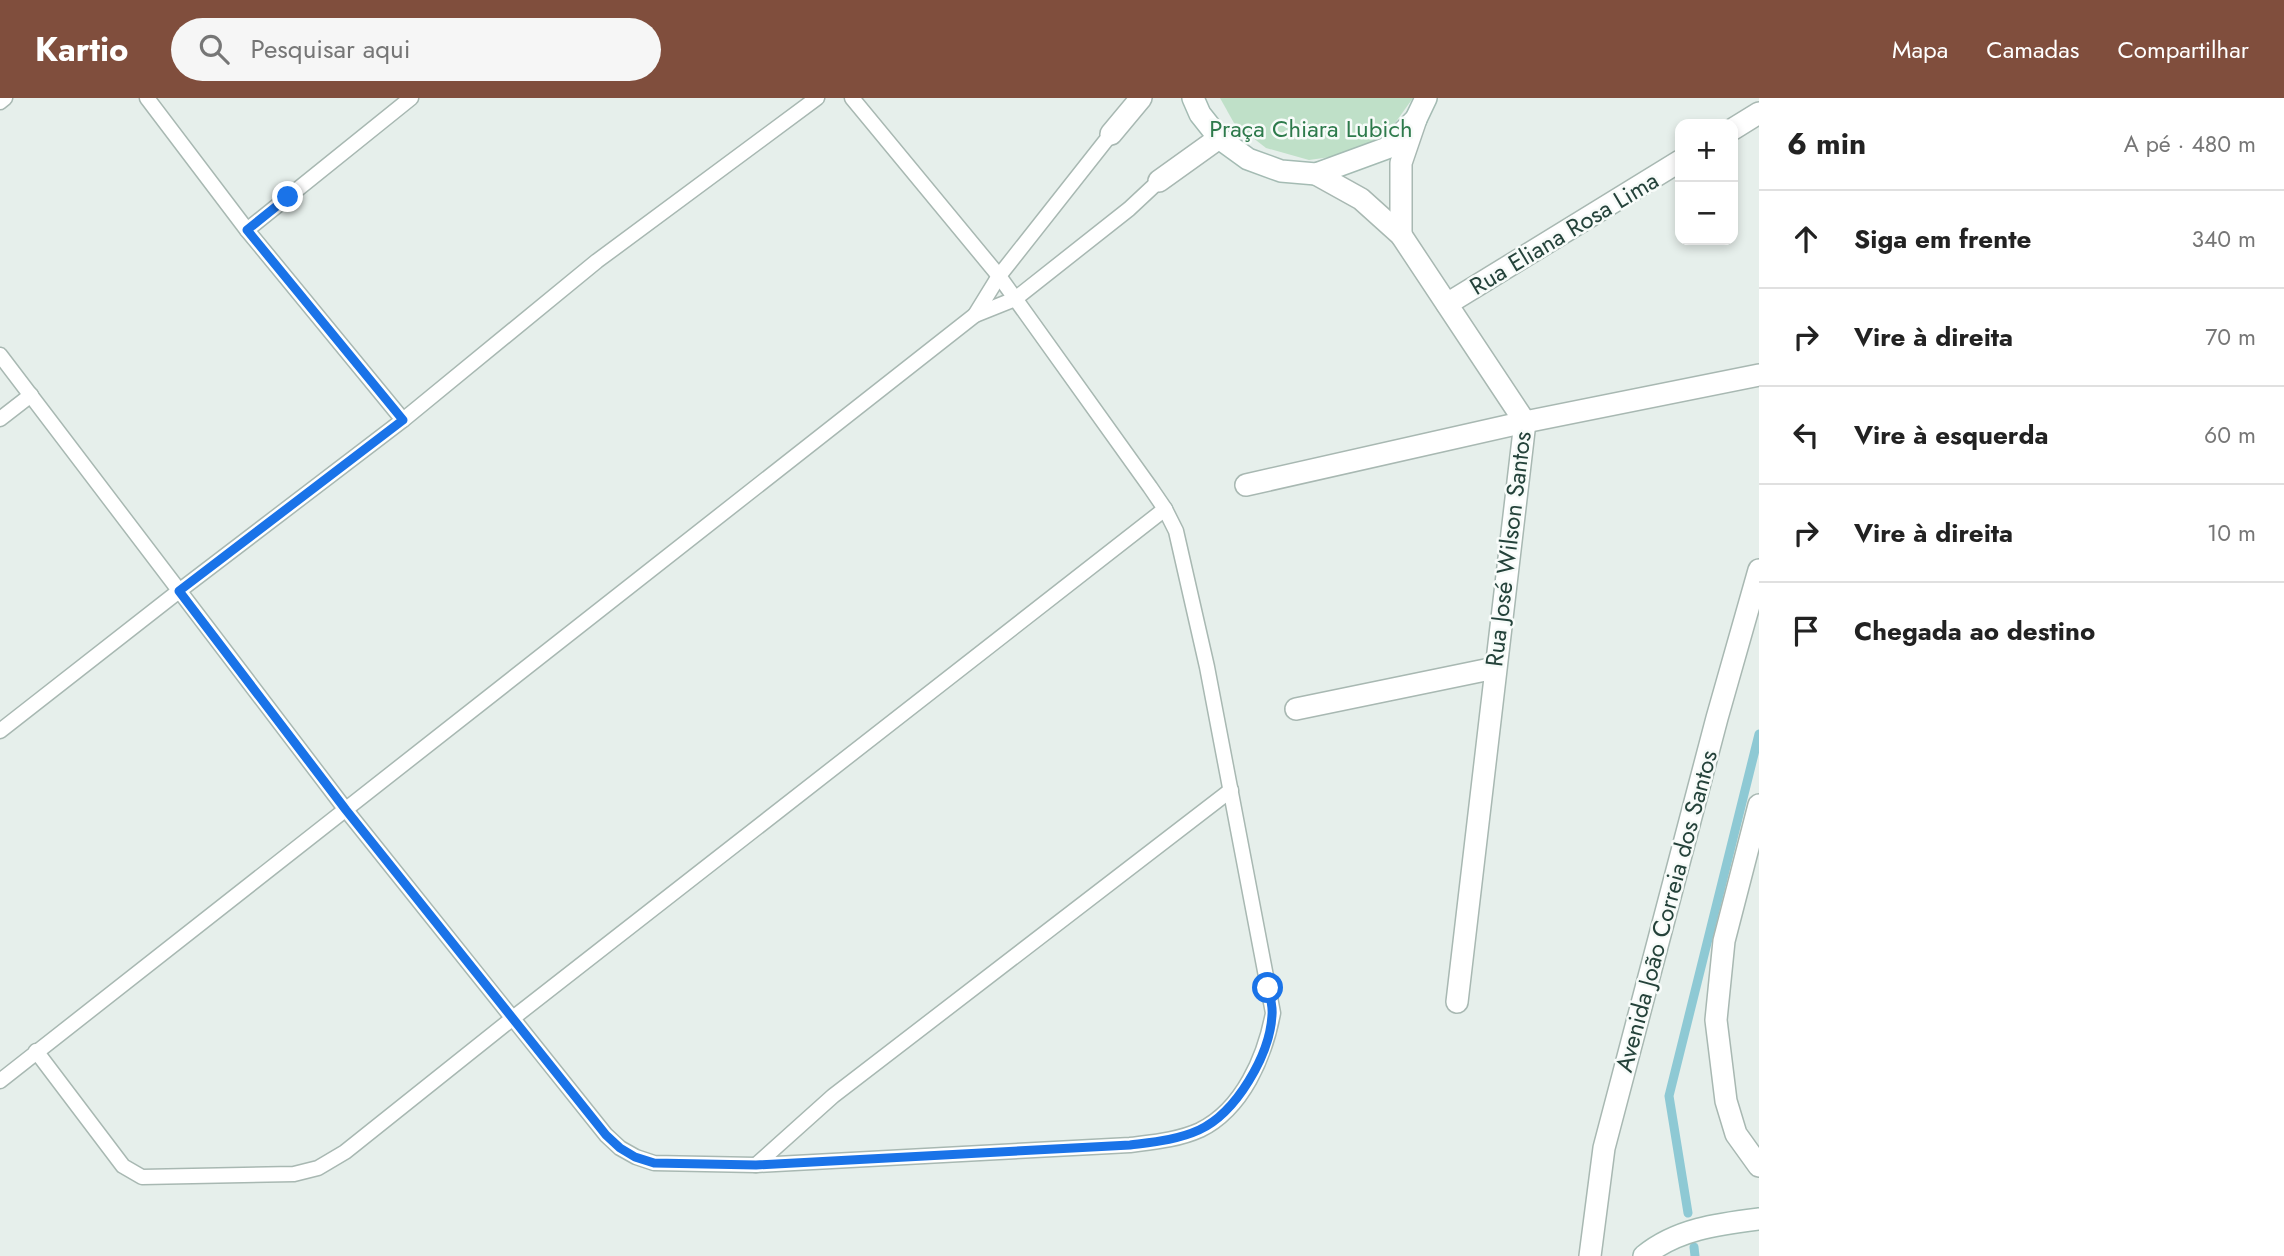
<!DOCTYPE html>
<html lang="pt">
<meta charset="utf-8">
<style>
:root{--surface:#fff;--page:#f6f6f6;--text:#222;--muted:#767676;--line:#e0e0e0;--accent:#804e3d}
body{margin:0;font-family:Jost,sans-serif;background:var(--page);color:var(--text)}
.controls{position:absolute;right:21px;top:21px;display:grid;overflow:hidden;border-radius:14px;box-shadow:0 4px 10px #0003}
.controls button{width:63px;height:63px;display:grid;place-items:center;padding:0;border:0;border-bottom:2px solid var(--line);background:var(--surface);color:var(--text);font:35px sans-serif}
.stop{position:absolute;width:21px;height:21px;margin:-16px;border:5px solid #1a73e8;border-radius:50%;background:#fff}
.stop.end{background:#1a73e8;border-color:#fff;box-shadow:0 2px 7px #0008}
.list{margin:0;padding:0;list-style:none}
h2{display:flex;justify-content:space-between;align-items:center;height:91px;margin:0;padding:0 28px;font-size:30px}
h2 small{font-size:23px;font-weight:400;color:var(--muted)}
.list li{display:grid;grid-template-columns:46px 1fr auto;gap:21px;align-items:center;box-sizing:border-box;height:98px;padding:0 28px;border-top:2px solid var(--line)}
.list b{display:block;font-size:26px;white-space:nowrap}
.list em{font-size:23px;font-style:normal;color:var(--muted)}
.icon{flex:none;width:38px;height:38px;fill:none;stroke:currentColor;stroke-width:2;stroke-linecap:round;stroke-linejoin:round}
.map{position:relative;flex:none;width:1759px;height:1158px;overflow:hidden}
header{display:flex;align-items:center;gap:42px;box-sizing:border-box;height:98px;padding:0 35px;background:var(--accent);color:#fff}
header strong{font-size:33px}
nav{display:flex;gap:38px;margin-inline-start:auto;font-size:24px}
.search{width:490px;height:63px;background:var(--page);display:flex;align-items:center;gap:18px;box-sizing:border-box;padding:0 24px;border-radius:38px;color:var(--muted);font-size:26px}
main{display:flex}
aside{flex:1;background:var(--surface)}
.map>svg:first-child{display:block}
.green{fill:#bfe0c8}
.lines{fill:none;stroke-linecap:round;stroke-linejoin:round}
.stream{stroke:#8ec9d4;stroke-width:9}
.lane-casing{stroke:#a8b8b2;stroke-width:17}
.street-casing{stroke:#a8b8b2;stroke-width:24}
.secondary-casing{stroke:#a4bbb3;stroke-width:24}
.lane{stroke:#fff;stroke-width:14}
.street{stroke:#fff;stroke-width:21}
.secondary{stroke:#fff;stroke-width:21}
.route{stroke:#1a73e8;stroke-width:9}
.labels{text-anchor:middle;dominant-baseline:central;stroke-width:5;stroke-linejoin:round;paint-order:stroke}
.park-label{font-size:24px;fill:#2d7a4b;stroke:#f7fbf9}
.street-label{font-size:24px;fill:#24423a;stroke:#f7fbf9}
</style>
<header>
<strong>Kartio</strong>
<div class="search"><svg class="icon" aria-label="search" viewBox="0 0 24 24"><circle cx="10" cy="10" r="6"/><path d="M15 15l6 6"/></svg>Pesquisar aqui</div>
<nav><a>Mapa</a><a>Camadas</a><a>Compartilhar</a></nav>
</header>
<main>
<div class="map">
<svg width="1759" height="1158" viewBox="0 0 1759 1158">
<rect width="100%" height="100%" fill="#e6efeb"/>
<path class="green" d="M1220 0H1413L1390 32 1352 56 1309 62 1266 50 1234 25Z"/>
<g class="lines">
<g class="stream">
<path d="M1688 1115 1669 998 1759 636"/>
<path d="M1694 1149 1695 1158"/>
</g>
<g class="lane-casing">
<g id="lane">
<path d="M147 0 247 132 403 322"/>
<path d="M0 4 5 0"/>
<path d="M247 132 411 0"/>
<path d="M975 217 999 178 1111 36"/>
<path d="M0 257 346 712 606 1037 620 1050 636 1059 654 1065 756 1067 1130 1047C1153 1044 1178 1042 1200 1032 1243 1011 1265 958 1273 915L1207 569 1176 433 1165 411 1150 389 999 178 852 0"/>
<path d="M0 321 31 297"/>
<path d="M0 633 179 493 403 322 597 163 817 0"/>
<path d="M36 953 123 1068 142 1079 294 1076 318 1070 345 1054 513 920 1165 411"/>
<path d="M0 983 975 217 1015 201 1129 111 1159 83"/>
<path d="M756 1067 833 998 1231 692"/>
</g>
</g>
<g class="street-casing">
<g id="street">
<path d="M1733 31 1759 15"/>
<path d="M1111 36 1141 0"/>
<path d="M1316 76 1361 101 1401 137 1525 324 1457 904"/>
<path d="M1159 83 1219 40"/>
<path d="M1401 137V65L1416 21"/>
<path d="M1447 206 1680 63"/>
<path d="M1246 387 1525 324 1759 277"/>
<path d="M1296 611 1495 570"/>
<path d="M1759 707 1724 843 1716 922 1726 1003 1736 1036 1759 1068"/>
<path d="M1590 1158 1604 1050 1717 620 1759 472"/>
</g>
</g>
<g class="secondary-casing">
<g id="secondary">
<path d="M1193 0 1200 16 1219 40 1248 61 1281 73 1316 76 1387 50 1416 21 1426 0"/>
<path d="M1644 1158C1677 1131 1719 1126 1759 1121"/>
</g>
</g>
<use href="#lane" class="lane"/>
<use href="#street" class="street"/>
<use href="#secondary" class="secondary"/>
</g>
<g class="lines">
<path class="route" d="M288 99 247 132 403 322 179 493 346 712 606 1037 620 1050 635 1059 654 1065 756 1067 1130 1047C1153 1044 1177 1042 1199 1032 1236 1015 1270 957 1272 917 1273 908 1270 898 1268 890"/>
</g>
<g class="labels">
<g class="park-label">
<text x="1311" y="30">Praça Chiara Lubich</text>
</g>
<g class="street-label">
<text transform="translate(1564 135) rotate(-31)">Rua Eliana Rosa Lima</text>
<text transform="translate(1508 451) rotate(-83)">Rua José Wilson Santos</text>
<text transform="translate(1666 813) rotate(-75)">Avenida João Correia dos Santos</text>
</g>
</g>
</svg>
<div class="controls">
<button>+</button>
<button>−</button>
</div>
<div class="stop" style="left:1268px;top:890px"></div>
<div class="stop end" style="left:288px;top:99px"></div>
</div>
<aside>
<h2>6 min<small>A pé · 480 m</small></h2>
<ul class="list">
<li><svg class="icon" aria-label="ahead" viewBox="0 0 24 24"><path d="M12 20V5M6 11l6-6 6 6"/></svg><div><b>Siga em frente</b></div><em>340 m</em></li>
<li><svg class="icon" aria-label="right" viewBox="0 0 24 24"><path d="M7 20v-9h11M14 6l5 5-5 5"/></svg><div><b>Vire à direita</b></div><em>70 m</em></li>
<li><svg class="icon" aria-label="left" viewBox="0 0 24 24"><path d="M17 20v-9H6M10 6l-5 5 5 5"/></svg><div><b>Vire à esquerda</b></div><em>60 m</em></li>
<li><svg class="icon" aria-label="right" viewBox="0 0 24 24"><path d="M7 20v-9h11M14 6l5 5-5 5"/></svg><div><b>Vire à direita</b></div><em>10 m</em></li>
<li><svg class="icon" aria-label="arrive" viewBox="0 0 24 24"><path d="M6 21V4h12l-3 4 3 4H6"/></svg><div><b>Chegada ao destino</b></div></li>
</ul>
</aside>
</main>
